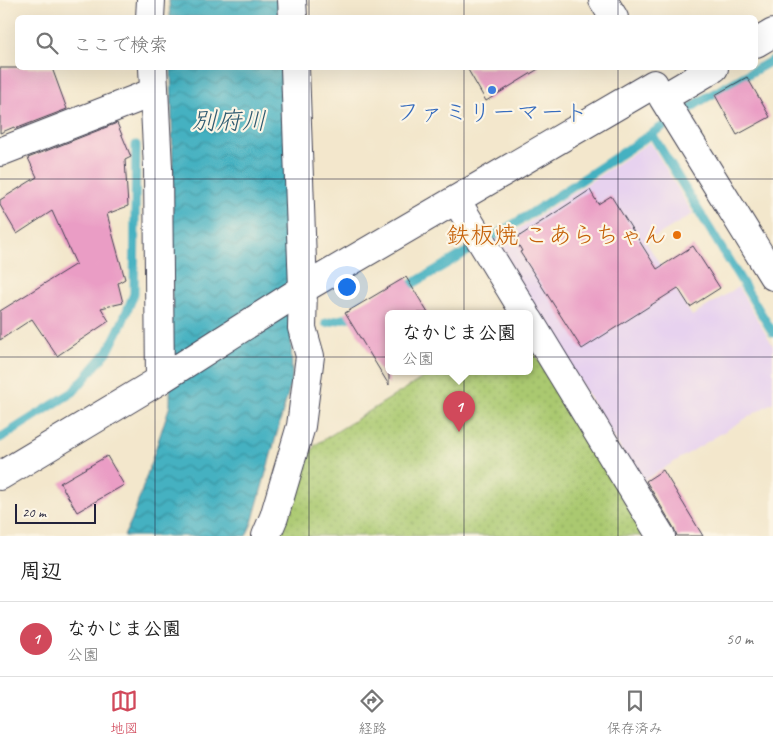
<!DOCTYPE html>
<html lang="ja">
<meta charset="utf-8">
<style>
:root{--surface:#fff;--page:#f6f6f6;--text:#222;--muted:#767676;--line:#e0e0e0;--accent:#d1495b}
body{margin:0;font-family:Caveat,"Klee One",sans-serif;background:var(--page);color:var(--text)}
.scale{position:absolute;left:15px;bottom:12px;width:81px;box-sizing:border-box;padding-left:5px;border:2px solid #22223b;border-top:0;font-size:14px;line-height:18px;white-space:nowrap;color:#22223b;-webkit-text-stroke:4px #fcf5e5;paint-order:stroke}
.you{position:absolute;left:346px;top:286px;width:18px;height:18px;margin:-12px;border:4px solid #fff;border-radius:50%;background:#1a73e8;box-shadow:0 0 0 8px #1a73e833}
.badge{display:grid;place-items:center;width:32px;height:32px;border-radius:50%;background:var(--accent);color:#fff;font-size:16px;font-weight:700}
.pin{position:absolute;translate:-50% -41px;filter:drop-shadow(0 1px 2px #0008)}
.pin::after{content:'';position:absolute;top:26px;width:18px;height:15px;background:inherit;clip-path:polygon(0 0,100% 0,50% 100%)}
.popup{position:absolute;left:385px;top:310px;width:148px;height:65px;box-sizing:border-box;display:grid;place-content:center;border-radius:8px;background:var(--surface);filter:drop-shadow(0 1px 4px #0005);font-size:16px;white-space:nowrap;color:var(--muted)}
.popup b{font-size:19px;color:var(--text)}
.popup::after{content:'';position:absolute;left:50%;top:100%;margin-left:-10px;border:10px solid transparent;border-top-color:var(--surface)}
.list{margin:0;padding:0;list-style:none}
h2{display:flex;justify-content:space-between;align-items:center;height:65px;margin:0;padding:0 20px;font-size:21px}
h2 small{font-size:16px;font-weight:400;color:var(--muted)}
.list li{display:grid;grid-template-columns:32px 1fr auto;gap:15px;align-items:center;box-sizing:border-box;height:75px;padding:0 20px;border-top:1px solid var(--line)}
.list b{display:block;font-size:19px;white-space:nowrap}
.list p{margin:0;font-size:16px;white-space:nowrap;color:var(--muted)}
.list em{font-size:16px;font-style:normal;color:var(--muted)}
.icon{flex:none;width:28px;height:28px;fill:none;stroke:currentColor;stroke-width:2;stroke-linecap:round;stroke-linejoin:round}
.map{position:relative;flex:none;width:773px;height:536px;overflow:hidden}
.search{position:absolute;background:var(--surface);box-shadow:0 5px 20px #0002;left:15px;right:15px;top:15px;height:55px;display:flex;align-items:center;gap:12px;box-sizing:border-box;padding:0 18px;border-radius:8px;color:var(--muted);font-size:19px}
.sheet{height:140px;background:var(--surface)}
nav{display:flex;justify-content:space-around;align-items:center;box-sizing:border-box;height:70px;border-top:1px solid var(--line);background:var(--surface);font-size:14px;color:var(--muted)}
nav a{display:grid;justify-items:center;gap:2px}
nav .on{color:var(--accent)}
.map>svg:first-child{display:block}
.built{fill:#e7d2ef}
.park{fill:url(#park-dots);stroke:#667656}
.water{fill:url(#water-waves);stroke:#336a7e}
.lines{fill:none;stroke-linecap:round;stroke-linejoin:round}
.stream{stroke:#44b1c1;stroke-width:9}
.building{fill:#ea9dc5}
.minor-casing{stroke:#414051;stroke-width:30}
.major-casing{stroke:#414051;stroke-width:30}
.minor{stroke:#fff;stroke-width:28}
.major{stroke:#fff;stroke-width:28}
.grid{fill:none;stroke:#22223b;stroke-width:1;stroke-opacity:0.55}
.shop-dot{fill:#3f7fe0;stroke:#fcf5e5;stroke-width:2}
.food-dot{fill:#e8710a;stroke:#fcf5e5;stroke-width:2}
.labels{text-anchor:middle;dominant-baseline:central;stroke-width:4.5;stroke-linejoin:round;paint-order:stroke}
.shop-label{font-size:24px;fill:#366cbe;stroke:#fcf5e5}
.food-label{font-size:24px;fill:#c56008;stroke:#fcf5e5;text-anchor:end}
.water-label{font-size:25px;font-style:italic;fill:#305b71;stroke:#fcf5e5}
</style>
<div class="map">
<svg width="773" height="536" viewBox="0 0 773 536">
<defs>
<pattern id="park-dots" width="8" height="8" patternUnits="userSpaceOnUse" patternTransform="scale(1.25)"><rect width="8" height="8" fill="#aac970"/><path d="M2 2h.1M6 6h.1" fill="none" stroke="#92ac62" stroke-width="1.8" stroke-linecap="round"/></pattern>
<pattern id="water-waves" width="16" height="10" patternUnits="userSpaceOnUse" patternTransform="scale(1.25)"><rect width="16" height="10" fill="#44b1c1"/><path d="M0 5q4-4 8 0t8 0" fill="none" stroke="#38909e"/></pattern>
</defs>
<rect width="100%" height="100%" fill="#fcf5e5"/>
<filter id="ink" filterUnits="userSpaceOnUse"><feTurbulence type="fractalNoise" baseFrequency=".02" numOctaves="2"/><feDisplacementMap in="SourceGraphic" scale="10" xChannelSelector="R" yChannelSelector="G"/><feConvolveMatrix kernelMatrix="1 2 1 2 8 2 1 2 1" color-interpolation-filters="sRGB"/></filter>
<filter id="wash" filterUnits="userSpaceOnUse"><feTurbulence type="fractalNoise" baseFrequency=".0096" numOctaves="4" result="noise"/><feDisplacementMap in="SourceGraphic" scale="20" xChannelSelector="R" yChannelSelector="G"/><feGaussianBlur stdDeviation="1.12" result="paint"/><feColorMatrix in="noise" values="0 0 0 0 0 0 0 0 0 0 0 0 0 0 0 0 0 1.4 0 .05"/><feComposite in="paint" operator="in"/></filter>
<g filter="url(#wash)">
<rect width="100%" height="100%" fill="#f3e7cc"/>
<path class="built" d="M650 142 693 214 646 242 692 316 738 287 773 346V402L641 482 490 235 511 234Z"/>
<path class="park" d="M529 344 646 536H275L293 488 315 445 434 371H529Z"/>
<g class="water">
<path d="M169 0H278L279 17H170Z"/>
<path d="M171 68H282L288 172 292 379 252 523 246 536H124L133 517 170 405 173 174Z"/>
</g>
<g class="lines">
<g class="stream">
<path d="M652 134 773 333"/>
<path d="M402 290 524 218 704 99 773 60"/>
<path d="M326 323 358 315"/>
<path d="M0 438 73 392 108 351 122 323 134 294 136 145"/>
</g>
</g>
<g id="blocks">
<g class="building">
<path d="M0 68H52L67 109 15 129 14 127 0 133Z"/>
<path d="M467 68H540L486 101Z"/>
<path d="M747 77 770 117 737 135 715 95Z"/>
<path d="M117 123 131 157 125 160 128 206 107 214 125 279 118 283 123 303 101 308 109 321 57 356 32 319 0 340V311L76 264 52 211 17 234 0 205V200L37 177 28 158Z"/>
<path d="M590 190 598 204 611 196 657 269 693 246 720 288 690 307 678 288 582 349 520 252 522 251 515 239Z"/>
<path d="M406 277 428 313H389V385L345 313Z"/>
<path d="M107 456 124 485 77 512 60 483Z"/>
<path d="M663 470 703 536H677L674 528 646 481Z"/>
</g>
</g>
</g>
<g filter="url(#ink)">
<use href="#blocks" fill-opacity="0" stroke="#414051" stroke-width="1"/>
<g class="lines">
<g class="minor-casing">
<g id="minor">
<path d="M292 0 293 18"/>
<path d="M603 0 614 18"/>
<path d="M150 18 151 0"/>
<path d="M153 68 158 168 160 380"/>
<path d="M0 152 154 92"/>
<path d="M456 200 525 313"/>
<path d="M529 320 661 536"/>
<path d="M0 476 160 380 303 289 654 84"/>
<path d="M266 536 274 517 301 426 310 356 302 328 303 289 295 68"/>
</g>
</g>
<g class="major-casing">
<g id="major">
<path d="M756 43 773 33"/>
<path d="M714 68 663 98 773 276"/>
</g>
</g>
<use href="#minor" class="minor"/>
<use href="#major" class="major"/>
</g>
</g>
<path class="grid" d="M155 0V18M309 0V18M464 0V18M618 0V18M155 68V536M309 68V536M464 68V536M618 68V536M0 179H773M0 357H773"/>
<circle class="shop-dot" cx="492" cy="90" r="5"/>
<circle class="food-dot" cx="677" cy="235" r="5"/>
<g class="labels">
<g class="shop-label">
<text x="492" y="112">ファミリーマート</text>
</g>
<g class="food-label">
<text x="667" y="235">鉄板焼 こあらちゃん</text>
</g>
<g class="water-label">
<text x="229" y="121">別府川</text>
</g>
</g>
</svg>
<div class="scale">20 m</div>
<div class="you"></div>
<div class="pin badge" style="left:459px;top:432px">1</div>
<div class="popup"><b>なかじま公園</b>公園</div>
<div class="search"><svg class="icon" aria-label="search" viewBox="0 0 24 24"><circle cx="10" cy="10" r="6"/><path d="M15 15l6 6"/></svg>ここで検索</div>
</div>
<section class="sheet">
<h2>周辺<small></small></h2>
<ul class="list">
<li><span class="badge">1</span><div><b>なかじま公園</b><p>公園</p></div><em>50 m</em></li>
</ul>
</section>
<nav>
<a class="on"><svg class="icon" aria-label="map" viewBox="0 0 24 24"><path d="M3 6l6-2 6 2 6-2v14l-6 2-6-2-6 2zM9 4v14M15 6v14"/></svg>地図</a>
<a><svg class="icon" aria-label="directions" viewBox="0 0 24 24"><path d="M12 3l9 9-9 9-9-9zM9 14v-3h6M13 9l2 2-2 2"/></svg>経路</a>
<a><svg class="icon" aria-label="saved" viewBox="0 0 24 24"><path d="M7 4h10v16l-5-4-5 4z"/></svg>保存済み</a>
</nav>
